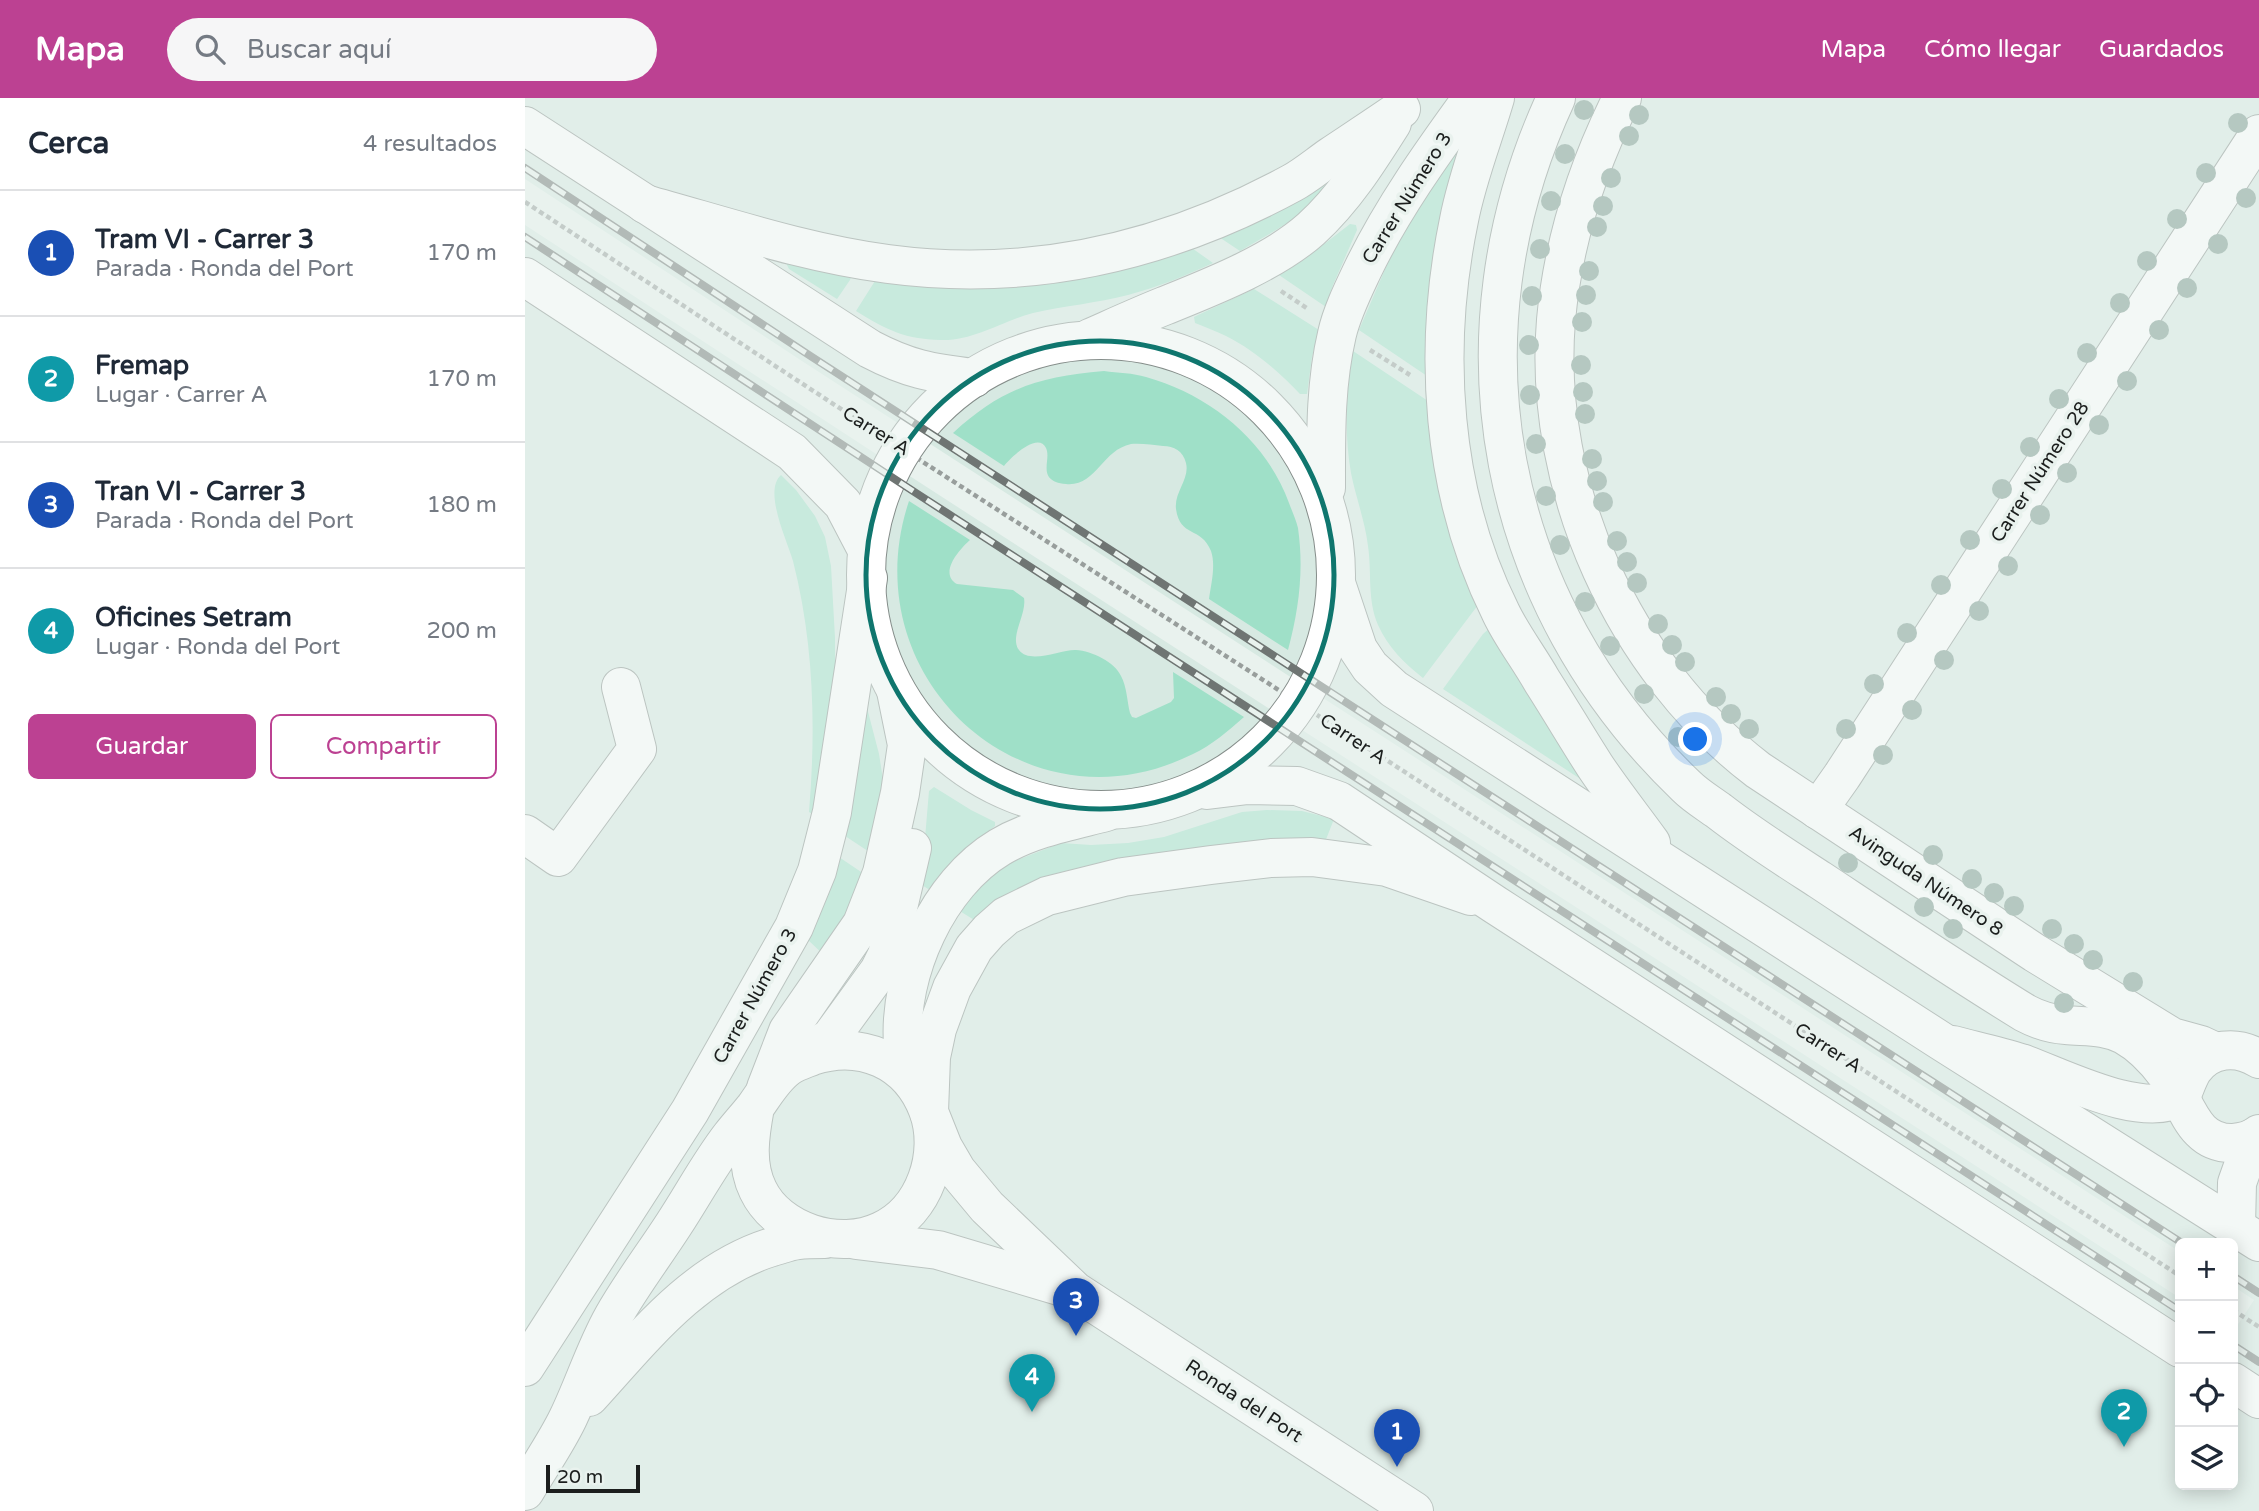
<!DOCTYPE html>
<html lang="es">
<meta charset="utf-8">
<style>
:root{--surface:#fff;--page:#f6f6f7;--text:#1f2937;--muted:#747a83;--line:#e0e1e3;--accent:#bc4192}
body{margin:0;font-family:"Varela Round",sans-serif;background:var(--page);color:var(--text)}
.controls{position:absolute;right:21px;bottom:21px;display:grid;overflow:hidden;border-radius:10px;box-shadow:0 4px 18px #0003}
.controls button{width:63px;height:63px;display:grid;place-items:center;padding:0;border:0;border-bottom:2px solid var(--line);background:var(--surface);color:var(--text);font:35px sans-serif}
.scale{position:absolute;left:21px;bottom:18px;width:94px;box-sizing:border-box;padding-left:7px;border:4px solid #1b1e1d;border-top:0;font-size:19px;line-height:24px;white-space:nowrap;color:#1b1e1d;-webkit-text-stroke:5px #e9f2ee;paint-order:stroke}
.you{position:absolute;left:1171px;top:642px;width:24px;height:24px;margin:-18px;border:5px solid #fff;border-radius:50%;background:#1a73e8;box-shadow:0 0 0 10px #1a73e833}
.badge{display:grid;place-items:center;width:46px;height:46px;border-radius:50%;background:var(--accent);color:#fff;font-size:23px;font-weight:700}
.pin{position:absolute;translate:-50% -58px;filter:drop-shadow(0 2px 4px #0008)}
.pin::after{content:'';position:absolute;top:37px;width:24px;height:21px;background:inherit;clip-path:polygon(0 0,100% 0,50% 100%)}
.list{margin:0;padding:0;list-style:none}
h2{display:flex;justify-content:space-between;align-items:center;height:91px;margin:0;padding:0 28px;font-size:30px}
h2 small{font-size:23px;font-weight:400;color:var(--muted)}
.list li{display:grid;grid-template-columns:46px 1fr auto;gap:21px;align-items:center;box-sizing:border-box;height:126px;padding:0 28px;border-top:2px solid var(--line)}
.list b{display:block;font-size:26px;white-space:nowrap}
.list p{margin:0;font-size:23px;white-space:nowrap;color:var(--muted)}
.list em{font-size:23px;font-style:normal;color:var(--muted)}
.actions{display:flex;gap:14px;padding:21px 28px}
.actions a{flex:1;padding:16px 0;border:2px solid var(--accent);border-radius:10px;text-align:center;font-size:24px;color:var(--accent)}
.actions .main{background:var(--accent);color:#fff}
.icon{flex:none;width:38px;height:38px;fill:none;stroke:currentColor;stroke-width:2;stroke-linecap:round;stroke-linejoin:round}
.map{position:relative;flex:none;width:1734px;height:1413px;overflow:hidden}
header{display:flex;align-items:center;gap:42px;box-sizing:border-box;height:98px;padding:0 35px;background:var(--accent);color:#fff}
header strong{font-size:33px}
nav{display:flex;gap:38px;margin-inline-start:auto;font-size:24px}
.search{width:490px;height:63px;background:var(--page);display:flex;align-items:center;gap:18px;box-sizing:border-box;padding:0 24px;border-radius:38px;color:var(--muted);font-size:26px}
main{display:flex}
aside{flex:1;background:var(--surface)}
.map>svg:first-child{display:block}
.built{fill:#d7e9e2}
.green{fill:#9fe0c8}
.lines{fill:none;stroke-linecap:round;stroke-linejoin:round}
.minor-casing{stroke:#858d8a;stroke-width:40}
.major-casing{stroke:#858d8a;stroke-width:40}
.path{stroke:#989e9c;stroke-width:4.5;stroke-dasharray:5 3.5;stroke-linecap:butt}
.minor{stroke:#fff;stroke-width:38}
.major{stroke:#fff;stroke-width:38}
.rail-casing{stroke:#6f7573;stroke-width:8}
.rail{stroke:#e9f2ee;stroke-width:5;stroke-dasharray:16;stroke-linecap:butt}
.tree{fill:#77948a}
.marked{fill:none;stroke:#0f766e;stroke-width:5;stroke-linejoin:round}
.labels{text-anchor:middle;dominant-baseline:central;stroke-width:7;stroke-linejoin:round;paint-order:stroke}
.street-label{font-size:19px;fill:#1b1e1d;stroke:#e9f2ee}
</style>
<header>
<strong>Mapa</strong>
<div class="search"><svg class="icon" aria-label="search" viewBox="0 0 24 24"><circle cx="10" cy="10" r="6"/><path d="M15 15l6 6"/></svg>Buscar aquí</div>
<nav><a>Mapa</a><a>Cómo llegar</a><a>Guardados</a></nav>
</header>
<main>
<aside>
<h2>Cerca<small>4 resultados</small></h2>
<ul class="list">
<li><span class="badge" style="background:#1a4fb4">1</span><div><b>Tram VI - Carrer 3</b><p>Parada · Ronda del Port</p></div><em>170 m</em></li>
<li><span class="badge" style="background:#0f9aa8">2</span><div><b>Fremap</b><p>Lugar · Carrer A</p></div><em>170 m</em></li>
<li><span class="badge" style="background:#1a4fb4">3</span><div><b>Tran VI - Carrer 3</b><p>Parada · Ronda del Port</p></div><em>180 m</em></li>
<li><span class="badge" style="background:#0f9aa8">4</span><div><b>Oficines Setram</b><p>Lugar · Ronda del Port</p></div><em>200 m</em></li>
</ul>
<div class="actions"><a class="main">Guardar</a><a>Compartir</a></div>
</aside>
<div class="map">
<svg width="1734" height="1413" viewBox="0 0 1734 1413">
<rect width="100%" height="100%" fill="#e9f2ee"/>
<path class="built" d="M0 0H1734V1413H0V127L394 384 1655 1200V1387H1708V1234L1729 1202 1708 1188V1145H1655V1154L280 265 0 81Z"/>
<g class="green">
<path d="M940 26 905 280 834 232 870 148Z"/>
<path d="M801 82 804 85C783 117 747 134 715 153L691 137Z"/>
<path d="M825 126 831 127 832 132 808 187 801 209 754 177 780 161Z"/>
<path d="M664 148 688 165C660 178 633 189 603 197 572 205 539 208 508 215 477 223 449 243 416 242 379 241 362 232 331 213L355 175Z"/>
<path d="M261 165 329 170 325 182 312 201 264 171Z"/>
<path d="M729 191 794 232 787 259 782 296H775C753 273 729 252 701 238 691 233 680 229 670 225L669 219 673 217Z"/>
<path d="M828 253 909 307 956 503 898 580C879 565 863 549 853 527 842 501 847 475 843 448 840 423 831 400 826 375 819 334 821 294 828 253Z"/>
<path d="M579 273C593 275 608 275 621 279 685 297 741 342 764 405 767 413 771 422 773 430 779 472 774 511 763 552L684 501C686 487 691 467 686 453 676 428 655 440 651 411 649 394 665 381 661 365 658 353 649 348 638 348 628 347 616 345 606 346 577 352 571 389 541 386 510 383 527 362 521 350 513 333 485 360 479 368L428 335C477 290 513 279 579 273Z"/>
<path d="M256 377 271 392 290 418 300 439 306 468 310 540V587L294 720 284 714C291 630 289 545 268 463 262 442 238 393 256 377Z"/>
<path d="M384 403 445 442C435 451 413 475 432 486L488 492 499 500C502 516 484 539 494 552 505 567 537 551 551 552 567 553 590 564 596 578 602 589 602 603 605 615L607 619 611 620 646 604 649 600 648 574 719 619C703 633 687 647 668 656 500 740 325 579 384 403Z"/>
<path d="M966 529 1060 684 918 591 958 536Z"/>
<path d="M341 606 354 656 360 695 352 759 314 734Z"/>
<path d="M409 689 446 712 470 724V728L452 742 408 794 392 784 399 752 404 693Z"/>
<path d="M742 712 777 713 809 721 800 744 454 825 430 810 444 795 482 766 536 745 566 747 603 745 639 739 717 714Z"/>
<path d="M308 755 345 780 301 859 281 840Z"/>
</g>
<g class="lines">
<g class="minor-casing">
<g id="minor">
<path d="M1031 0C920 240 970 505 1161 688 1171 698 1183 705 1194 713 1226 738 1261 760 1295 782 1363 827 1430 872 1500 915 1513 922 1526 926 1541 927 1561 929 1580 927 1599 937 1617 947 1630 961 1642 977 1662 1004 1667 1047 1709 1045 1718 1044 1727 1042 1734 1036"/>
<path d="M1097 0C1062 70 1038 144 1031 222 1017 390 1099 570 1233 672L1510 855 1647 939 1676 947 1691 954"/>
<path d="M1293 712 1317 678 1734 36"/>
<path d="M0 736 33 759 112 651 96 589"/>
<path d="M1428 947C1451 953 1474 958 1496 965 1536 979 1617 1022 1656 999 1660 990 1663 980 1668 972 1684 949 1712 947 1734 961"/>
<path d="M278 960 306 939 354 873 362 857 387 750"/>
<path d="M390 987C385 974 380 960 378 946 373 875 413 786 475 749 507 730 546 723 581 714"/>
<path d="M241 990 263 933 337 826 357 775 375 695 382 647 371 593"/>
<path d="M1711 1129 1712 1085 1728 1040"/>
<path d="M331 1142 413 1152 541 1190"/>
<path d="M0 1269 165 1013 269 829 292 773 307 714 343 480"/>
<path d="M64 1299C117 1241 169 1173 247 1149 255 1147 264 1143 273 1142 281 1141 291 1141 300 1141"/>
<path d="M0 1393C14 1369 31 1345 43 1320 59 1287 70 1251 88 1219 106 1187 129 1157 149 1126 168 1097 185 1065 206 1038 214 1028 222 1019 230 1009 240 995 249 979 263 969 270 964 280 961 287 958 336 942 384 962 403 1012 419 1055 400 1113 356 1133 314 1153 253 1134 233 1092 220 1066 225 1036 230 1009"/>
<path d="M889 1413 550 1193 462 1109 432 1073 418 1049 404 1014 406 959 412 931 427 890 449 850 464 833 481 818 522 798 598 779 686 767 746 760 787 759 862 769 946 798"/>
</g>
</g>
<g class="major-casing">
<g id="major">
<path d="M970 0C958 41 942 80 934 122 907 252 916 395 976 515 987 538 1004 560 1017 583 1035 611 1052 640 1070 668 1088 695 1108 720 1126 745"/>
<path d="M0 28 345 251C383 271 406 275 449 280"/>
<path d="M120 106C200 128 280 155 363 166 506 185 640 154 767 85 780 78 793 67 806 58 830 42 853 27 876 11"/>
<path d="M0 179 267 354 318 406 341 450"/>
<path d="M565 240C590 229 614 218 639 208 686 189 748 165 786 131 819 101 843 63 867 25"/>
<circle cx="576" cy="477" r="235"/>
<path d="M801 390C801 338 800 287 812 236 817 214 828 192 838 171 867 111 907 55 947 0"/>
<path d="M811 485 833 551 845 569 869 591 1416 943 1734 1144"/>
<path d="M682 692 723 687 772 688 814 703 969 806 1655 1250"/>
<path d="M1708 1284 1734 1301"/>
</g>
</g>
<g class="path">
<path d="M0 104 348 332 746 587 1655 1178"/>
<path d="M756 193 783 211"/>
<path d="M845 252 885 277"/>
<path d="M1708 1212 1734 1229"/>
</g>
<use href="#minor" class="minor"/>
<use href="#major" class="major"/>
<g class="rail-casing">
<g id="rail">
<path d="M0 70 287 259 1657 1145"/>
<path d="M0 139 391 395 1655 1213"/>
<path d="M1708 1178 1734 1195"/>
<path d="M1708 1247 1734 1264"/>
</g>
</g>
<use href="#rail" class="rail"/>
</g>
<g class="tree">
<circle cx="1059" cy="12" r="10"/>
<circle cx="1114" cy="17" r="10"/>
<circle cx="1713" cy="25" r="10"/>
<circle cx="1104" cy="38" r="10"/>
<circle cx="1040" cy="56" r="10"/>
<circle cx="1681" cy="75" r="10"/>
<circle cx="1086" cy="80" r="10"/>
<circle cx="1721" cy="100" r="10"/>
<circle cx="1026" cy="103" r="10"/>
<circle cx="1078" cy="108" r="10"/>
<circle cx="1652" cy="121" r="10"/>
<circle cx="1072" cy="129" r="10"/>
<circle cx="1693" cy="146" r="10"/>
<circle cx="1015" cy="151" r="10"/>
<circle cx="1622" cy="163" r="10"/>
<circle cx="1064" cy="173" r="10"/>
<circle cx="1662" cy="190" r="10"/>
<circle cx="1061" cy="197" r="10"/>
<circle cx="1007" cy="198" r="10"/>
<circle cx="1595" cy="205" r="10"/>
<circle cx="1057" cy="224" r="10"/>
<circle cx="1634" cy="232" r="10"/>
<circle cx="1004" cy="247" r="10"/>
<circle cx="1562" cy="255" r="10"/>
<circle cx="1056" cy="267" r="10"/>
<circle cx="1602" cy="283" r="10"/>
<circle cx="1058" cy="294" r="10"/>
<circle cx="1005" cy="297" r="10"/>
<circle cx="1534" cy="301" r="10"/>
<circle cx="1060" cy="316" r="10"/>
<circle cx="1574" cy="327" r="10"/>
<circle cx="1011" cy="346" r="10"/>
<circle cx="1505" cy="349" r="10"/>
<circle cx="1067" cy="361" r="10"/>
<circle cx="1542" cy="375" r="10"/>
<circle cx="1072" cy="383" r="10"/>
<circle cx="1477" cy="391" r="10"/>
<circle cx="1021" cy="398" r="10"/>
<circle cx="1078" cy="404" r="10"/>
<circle cx="1515" cy="417" r="10"/>
<circle cx="1445" cy="442" r="10"/>
<circle cx="1092" cy="443" r="10"/>
<circle cx="1035" cy="447" r="10"/>
<circle cx="1102" cy="464" r="10"/>
<circle cx="1483" cy="468" r="10"/>
<circle cx="1112" cy="485" r="10"/>
<circle cx="1416" cy="487" r="10"/>
<circle cx="1060" cy="504" r="10"/>
<circle cx="1454" cy="513" r="10"/>
<circle cx="1133" cy="526" r="10"/>
<circle cx="1382" cy="535" r="10"/>
<circle cx="1147" cy="547" r="10"/>
<circle cx="1085" cy="548" r="10"/>
<circle cx="1419" cy="562" r="10"/>
<circle cx="1160" cy="564" r="10"/>
<circle cx="1349" cy="586" r="10"/>
<circle cx="1119" cy="596" r="10"/>
<circle cx="1191" cy="599" r="10"/>
<circle cx="1387" cy="612" r="10"/>
<circle cx="1206" cy="616" r="10"/>
<circle cx="1224" cy="631" r="10"/>
<circle cx="1321" cy="631" r="10"/>
<circle cx="1153" cy="639" r="10"/>
<circle cx="1358" cy="657" r="10"/>
<circle cx="1408" cy="757" r="10"/>
<circle cx="1323" cy="765" r="10"/>
<circle cx="1447" cy="781" r="10"/>
<circle cx="1469" cy="795" r="10"/>
<circle cx="1489" cy="808" r="10"/>
<circle cx="1399" cy="809" r="10"/>
<circle cx="1428" cy="831" r="10"/>
<circle cx="1527" cy="831" r="10"/>
<circle cx="1549" cy="846" r="10"/>
<circle cx="1568" cy="862" r="10"/>
<circle cx="1608" cy="884" r="10"/>
<circle cx="1539" cy="905" r="10"/>
</g>
<path d="M0 0H1734V1413H0ZM341 477a234 234 0 1 1 468 0a234 234 0 1 1-468 0Z" fill="#e9f2ee" fill-opacity=".55" fill-rule="evenodd"/>
<path class="marked" d="M341 477a234 234 0 1 1 468 0a234 234 0 1 1-468 0Z"/>
<g class="labels">
<g class="street-label">
<text transform="translate(882 100) rotate(-58)">Carrer Número 3</text>
<text transform="translate(351 333) rotate(32)">Carrer A</text>
<text transform="translate(1515 374) rotate(-57)">Carrer Número 28</text>
<text transform="translate(828 641) rotate(34)">Carrer A</text>
<text transform="translate(1401 783) rotate(34)">Avinguda Número 8</text>
<text transform="translate(230 898) rotate(-61)">Carrer Número 3</text>
<text transform="translate(1303 950) rotate(33)">Carrer A</text>
<text transform="translate(719 1303) rotate(33)">Ronda del Port</text>
</g>
</g>
</svg>
<div class="controls">
<button>+</button>
<button>−</button>
<button><svg class="icon" aria-label="locate" viewBox="0 0 24 24"><circle cx="12" cy="12" r="6"/><path d="M12 2v4M12 18v4M2 12h4M18 12h4"/></svg></button>
<button><svg class="icon" aria-label="layers" viewBox="0 0 24 24"><path d="M12 4l9 5-9 5-9-5zM3 14l9 5 9-5"/></svg></button>
</div>
<div class="scale">20 m</div>
<div class="you"></div>
<div class="pin badge" style="left:872px;top:1369px;background:#1a4fb4">1</div>
<div class="pin badge" style="left:1599px;top:1349px;background:#0f9aa8">2</div>
<div class="pin badge" style="left:551px;top:1238px;background:#1a4fb4">3</div>
<div class="pin badge" style="left:507px;top:1314px;background:#0f9aa8">4</div>
</div>
</main>
